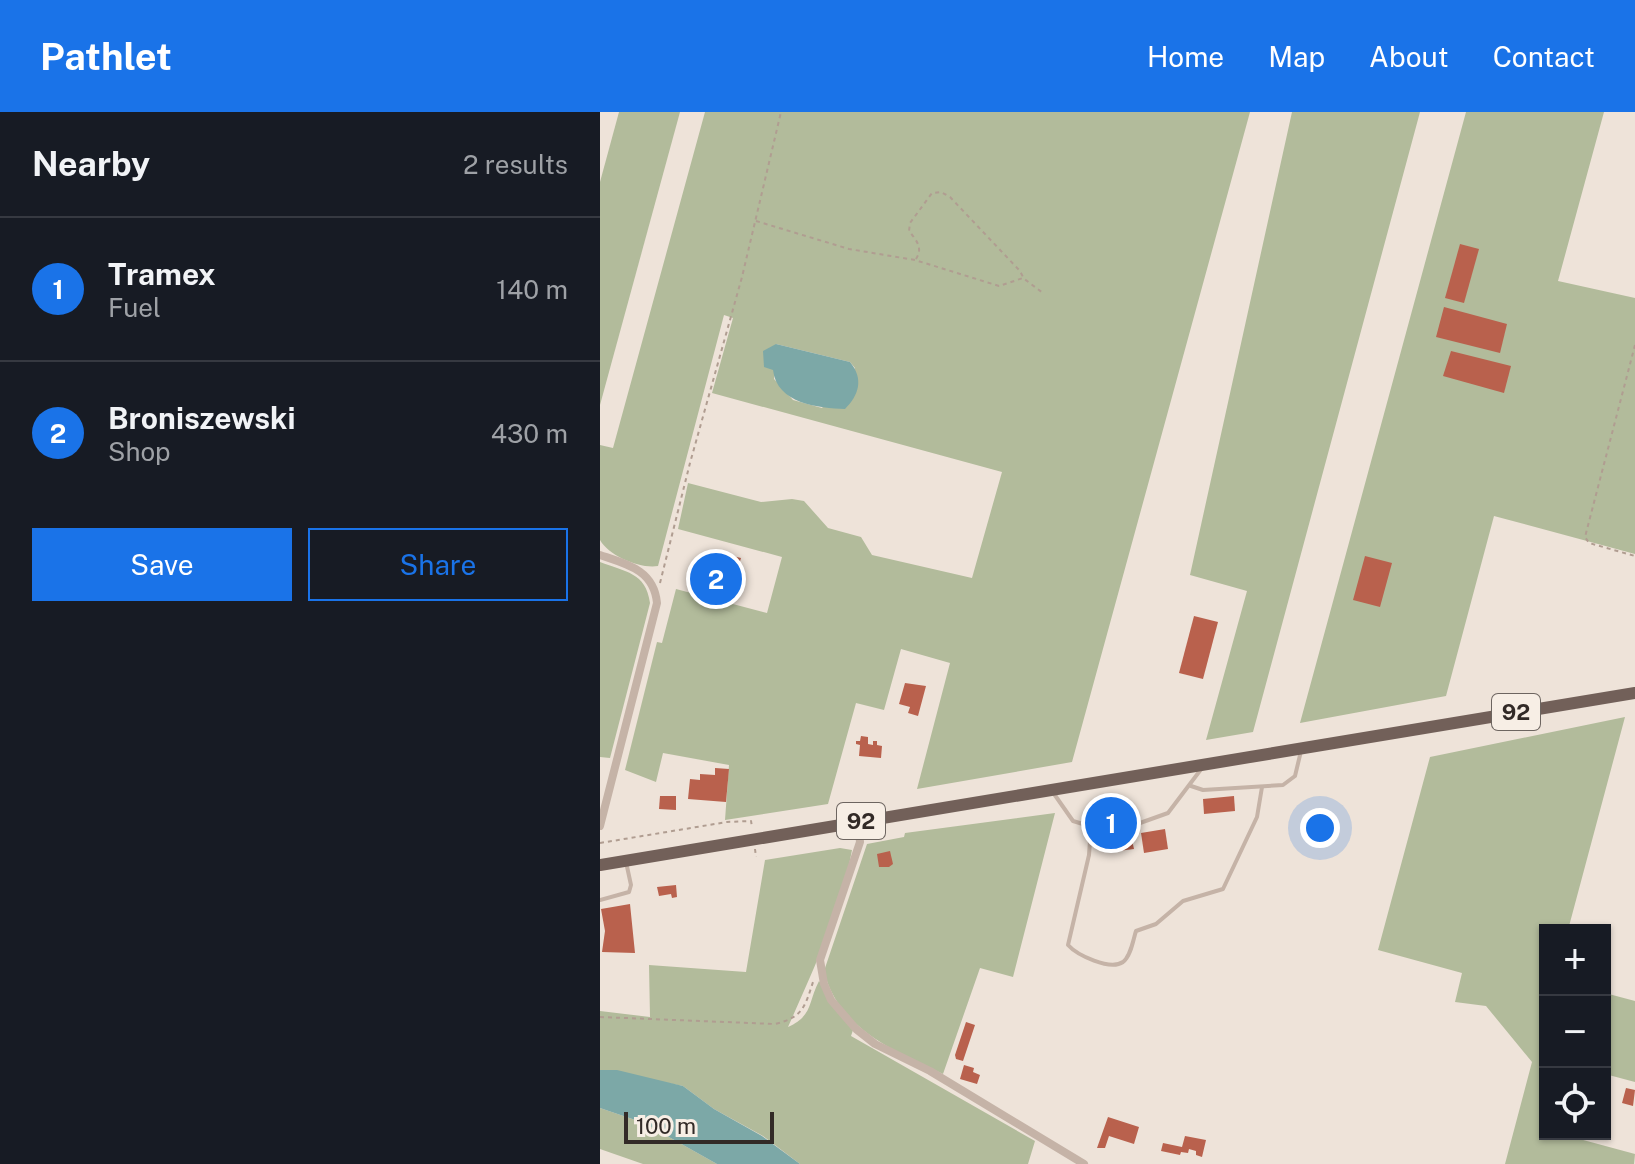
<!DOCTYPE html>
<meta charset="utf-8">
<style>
:root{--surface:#171b24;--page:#20242c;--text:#f1f3f6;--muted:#9ea1a6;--line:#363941;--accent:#1a73e8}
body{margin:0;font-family:"Public Sans",sans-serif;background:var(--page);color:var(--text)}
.controls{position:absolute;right:24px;bottom:24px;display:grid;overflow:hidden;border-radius:0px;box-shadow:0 2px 6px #0004}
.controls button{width:72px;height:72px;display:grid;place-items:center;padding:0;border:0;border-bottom:2px solid var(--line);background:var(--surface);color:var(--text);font:40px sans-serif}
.scale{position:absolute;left:24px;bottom:20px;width:150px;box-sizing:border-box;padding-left:8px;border:4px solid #322a27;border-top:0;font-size:22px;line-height:28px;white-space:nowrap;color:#322a27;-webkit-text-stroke:6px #f7eee5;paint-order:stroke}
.you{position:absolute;left:720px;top:716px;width:28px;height:28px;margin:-20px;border:6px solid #fff;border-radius:50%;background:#1a73e8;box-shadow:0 0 0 12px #1a73e833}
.badge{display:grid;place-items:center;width:52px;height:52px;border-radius:50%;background:var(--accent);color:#fff;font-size:26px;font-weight:700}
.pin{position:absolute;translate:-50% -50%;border:4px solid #fff;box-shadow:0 2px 8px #0006}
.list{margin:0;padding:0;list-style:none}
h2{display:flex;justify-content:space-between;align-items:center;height:104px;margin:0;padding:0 32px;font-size:34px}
h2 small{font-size:26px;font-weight:400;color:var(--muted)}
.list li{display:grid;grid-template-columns:52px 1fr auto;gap:24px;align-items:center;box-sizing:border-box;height:144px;padding:0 32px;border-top:2px solid var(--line)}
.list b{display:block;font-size:30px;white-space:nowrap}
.list p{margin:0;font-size:26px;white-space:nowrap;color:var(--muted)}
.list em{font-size:26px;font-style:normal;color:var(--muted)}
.actions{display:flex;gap:16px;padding:24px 32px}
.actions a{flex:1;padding:18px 0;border:2px solid var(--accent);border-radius:0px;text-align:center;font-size:28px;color:var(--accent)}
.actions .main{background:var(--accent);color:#fff}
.icon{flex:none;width:44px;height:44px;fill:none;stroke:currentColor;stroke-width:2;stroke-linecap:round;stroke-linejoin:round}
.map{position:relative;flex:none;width:1035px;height:1052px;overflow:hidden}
header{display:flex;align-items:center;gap:48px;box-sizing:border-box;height:112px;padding:0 40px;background:var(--accent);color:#fff}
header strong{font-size:38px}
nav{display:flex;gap:44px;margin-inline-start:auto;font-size:28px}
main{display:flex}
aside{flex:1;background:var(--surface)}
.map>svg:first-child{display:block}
.green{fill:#b2bb9b;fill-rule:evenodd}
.water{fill:#7ca8a7}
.building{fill:#b9614d}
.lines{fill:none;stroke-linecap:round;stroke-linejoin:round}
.path{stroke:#b09d91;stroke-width:2;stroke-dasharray:4 4;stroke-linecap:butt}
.lane{stroke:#c5b3a7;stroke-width:4}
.street{stroke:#c5b3a7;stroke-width:8}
.primary{stroke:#726059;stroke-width:12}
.labels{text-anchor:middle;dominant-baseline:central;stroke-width:6;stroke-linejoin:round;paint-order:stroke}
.shield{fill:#f7eee5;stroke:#6d6560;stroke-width:2}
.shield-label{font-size:22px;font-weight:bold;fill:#322a27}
</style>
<header>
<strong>Pathlet</strong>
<nav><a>Home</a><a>Map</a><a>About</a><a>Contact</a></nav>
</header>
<main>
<aside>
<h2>Nearby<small>2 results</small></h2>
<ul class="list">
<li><span class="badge">1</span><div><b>Tramex</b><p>Fuel</p></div><em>140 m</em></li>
<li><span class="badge">2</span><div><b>Broniszewski</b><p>Shop</p></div><em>430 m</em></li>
</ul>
<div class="actions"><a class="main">Save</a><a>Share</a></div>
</aside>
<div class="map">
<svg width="1035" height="1052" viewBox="0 0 1035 1052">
<rect width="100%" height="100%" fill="#eee3d9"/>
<g class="green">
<path d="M19 0H80L0 293V70Z"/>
<path d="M105 0H650L472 650 317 677 350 551 301 537 284 598 256 591 228 692 125 708 129 653 63 641 56 670 25 658 57 530 62 531 76 477 167 501 182 445 78 417 88 371 161 390 192 387 204 389 228 416 261 425 272 443 372 466 402 360 112 281 133 206 124 203 58 454C40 457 9 444 0 428V333L13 336ZM176 232 250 250 255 256 222 296 193 288 174 267Z"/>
<path d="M692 0H820L653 620 606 628 647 479 590 463Z"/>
<path d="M866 0H1004L958 169 1035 186V442L894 404 846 584 700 611Z"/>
<path d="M0 450C25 460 46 460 50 491L10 646 0 645Z"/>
<path d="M1025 605 968 818H945V1022H961L1035 1042 1034 1052H905L932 950 886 894 855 890 862 861 778 838 830 645Z"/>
<path d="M455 701 413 865 380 856 343 962C295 939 238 917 224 859L267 732 304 725 305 721Z"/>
<path d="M240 736 252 738C241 799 213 859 188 915 213 904 208 890 219 869L253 918 251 924 435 1029 428 1052H200L163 1024 114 997 83 974 0 958V899L50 905 49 853 146 860 165 748Z"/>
<path d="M1005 881 1035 889V970L1005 962Z"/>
<path d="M0 996 44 1011 117 1052H43L0 1037Z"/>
</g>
<g class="water">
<path d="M176 232 250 250C264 267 259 283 245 297 219 296 177 292 173 258L164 255 163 239Z"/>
<path d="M0 958H17L83 974 114 997 162 1024 200 1052H117L44 1011 0 996Z"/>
</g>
<g class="building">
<path d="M860 132 879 137 864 191 845 186Z"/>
<path d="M844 195 907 212 900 241 836 225Z"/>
<path d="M851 239 911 254 904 281 843 264Z"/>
<path d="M119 441 141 446 132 476 111 471Z"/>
<path d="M765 444 792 451 780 495 753 488Z"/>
<path d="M594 504 618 510 603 567 579 561Z"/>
<path d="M305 571 326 574 318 604 308 601 310 595 299 592Z"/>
<path d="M261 624 268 625V632L273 633V629H277V633L282 634 281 646 259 644 260 633 256 632V629H260Z"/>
<path d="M115 656 129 657 126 690 88 687 90 667 100 668V662L115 663Z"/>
<path d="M60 684H76V698L59 697Z"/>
<path d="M634 684 635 699 604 702 603 687Z"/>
<path d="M565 717 568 737 544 741 541 721Z"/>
<path d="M526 724 527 728H532L534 737 518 739 517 725Z"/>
<path d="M290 739 293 752 289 755H279L277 742Z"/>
<path d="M76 773 77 785 72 786 71 782 59 784 57 775Z"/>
<path d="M30 792 35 841 2 840 5 819 1 797Z"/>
<path d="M366 910 375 913 363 949 356 947 355 943Z"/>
<path d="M364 953 374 956 373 960 380 963 377 972 360 967Z"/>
<path d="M1026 976 1035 978 1033 994 1022 991Z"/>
<path d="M508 1005 539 1015 534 1032 509 1024 505 1036H497Z"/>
<path d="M585 1024 606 1028 602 1045 596 1043V1039L589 1037 588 1041 581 1040 580 1043 561 1039 563 1031 582 1035Z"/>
</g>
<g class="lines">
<g class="path">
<path d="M156 109 249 137 315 148 399 174 423 166 443 181"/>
<path d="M316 147C323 136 317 129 309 119L310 111 332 81 341 80 350 85 420 159 423 165"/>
<path d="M1035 233 985 425 989 431 1035 444"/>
<path d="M60 471 90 351 142 165 181 0"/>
<path d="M0 731 127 710 151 709 152 715"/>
<path d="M155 737 156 745"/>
<path d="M0 905 175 912C204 905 205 894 214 867"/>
</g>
<g class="lane">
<path d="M591 674 603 678 683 673 695 664 701 639"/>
<path d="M452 679 473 709 496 716 540 711 568 701 602 656"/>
<path d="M491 715 489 743 468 833C477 843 510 859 523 850 531 844 533 828 536 819L556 812 583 789 623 777 657 705 662 675"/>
<path d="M0 788 29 780 31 773 26 750"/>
</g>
<g class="street">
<path d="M0 443C27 452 54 458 57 491L0 714"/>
<path d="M258 710 260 730 220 848 224 872 231 888 256 917 275 932 330 959 484 1052"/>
</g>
<path class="primary" d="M0 753 1035 581"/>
</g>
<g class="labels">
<g class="shield">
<rect x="892" y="582" width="48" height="36" rx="6"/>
<rect x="237" y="691" width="48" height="36" rx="6"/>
</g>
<g class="shield-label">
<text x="916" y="600">92</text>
<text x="261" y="709">92</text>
</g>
</g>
</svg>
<div class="controls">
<button>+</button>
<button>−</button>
<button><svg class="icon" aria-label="locate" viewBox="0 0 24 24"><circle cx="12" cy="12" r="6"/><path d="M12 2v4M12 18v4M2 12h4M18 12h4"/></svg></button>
</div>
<div class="scale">100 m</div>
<div class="you"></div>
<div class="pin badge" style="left:511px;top:711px">1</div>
<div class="pin badge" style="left:116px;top:467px">2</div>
</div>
</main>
